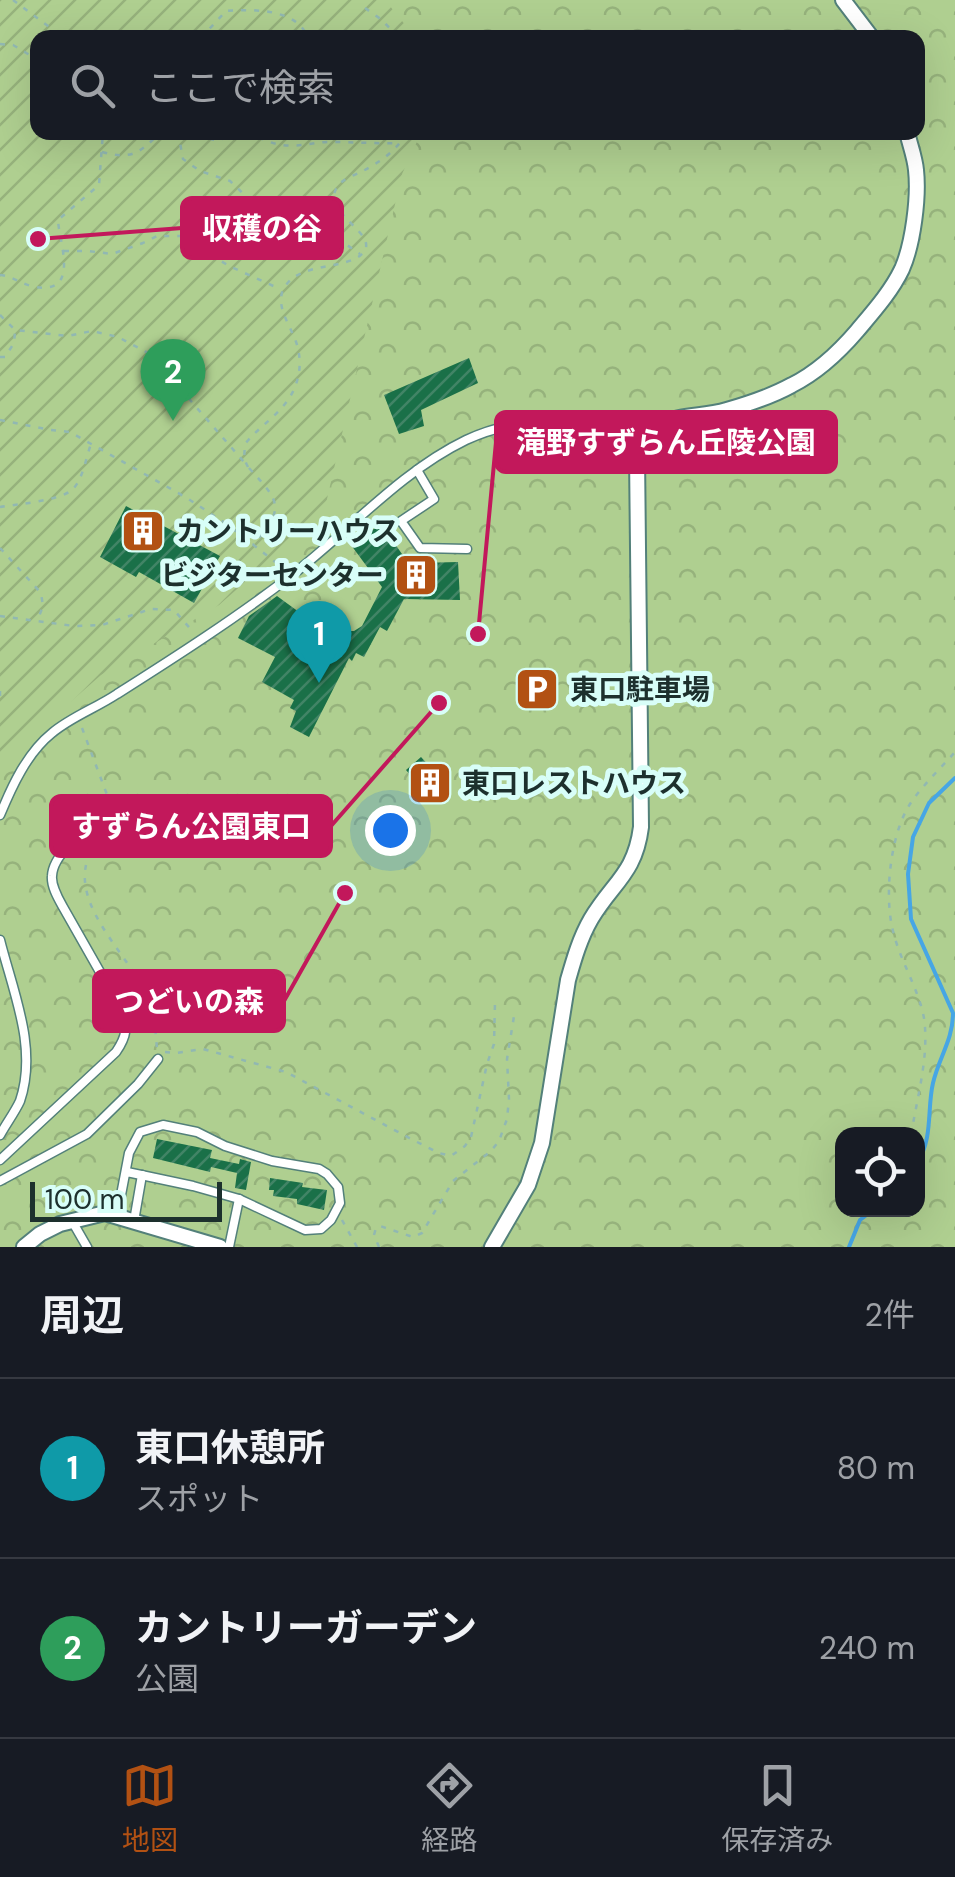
<!DOCTYPE html>
<html lang="ja">
<meta charset="utf-8">
<style>
:root{--surface:#171b24;--page:#20242c;--text:#f1f3f6;--muted:#9ea1a6;--line:#363941;--accent:#b25113}
body{margin:0;font-family:"DM Sans","Noto Sans JP",sans-serif;background:var(--page);color:var(--text)}
.controls{position:absolute;right:30px;bottom:30px;display:grid;overflow:hidden;border-radius:20px;box-shadow:0 10px 40px #0002}
.controls button{width:90px;height:90px;display:grid;place-items:center;padding:0;border:0;border-bottom:2px solid var(--line);background:var(--surface);color:var(--text);font:50px sans-serif}
.scale{position:absolute;left:30px;bottom:25px;width:192px;box-sizing:border-box;padding-left:10px;border:5px solid #1d302d;border-top:0;font-size:28px;line-height:35px;white-space:nowrap;color:#1d302d;-webkit-text-stroke:8px #d8fef8;paint-order:stroke}
.you{position:absolute;left:390px;top:830px;width:35px;height:35px;margin:-25px;border:8px solid #fff;border-radius:50%;background:#1a73e8;box-shadow:0 0 0 15px #1a73e833}
.badge{display:grid;place-items:center;width:65px;height:65px;border-radius:50%;background:var(--accent);color:#fff;font-size:32px;font-weight:700}
.pin{position:absolute;translate:-50% -82px;filter:drop-shadow(0 2px 5px #0008)}
.pin::after{content:'';position:absolute;top:52px;width:35px;height:30px;background:inherit;clip-path:polygon(0 0,100% 0,50% 100%)}
.list{margin:0;padding:0;list-style:none}
h2{display:flex;justify-content:space-between;align-items:center;height:130px;margin:0;padding:0 40px;font-size:42px}
h2 small{font-size:32px;font-weight:400;color:var(--muted)}
.list li{display:grid;grid-template-columns:65px 1fr auto;gap:30px;align-items:center;box-sizing:border-box;height:180px;padding:0 40px;border-top:2px solid var(--line)}
.list b{display:block;font-size:38px;white-space:nowrap}
.list p{margin:0;font-size:32px;white-space:nowrap;color:var(--muted)}
.list em{font-size:32px;font-style:normal;color:var(--muted)}
.icon{flex:none;width:55px;height:55px;fill:none;stroke:currentColor;stroke-width:2;stroke-linecap:round;stroke-linejoin:round}
.map{position:relative;flex:none;width:955px;height:1247px;overflow:hidden}
.search{position:absolute;background:var(--surface);box-shadow:0 10px 40px #0002;left:30px;right:30px;top:30px;height:110px;display:flex;align-items:center;gap:25px;box-sizing:border-box;padding:0 35px;border-radius:20px;color:var(--muted);font-size:38px}
.sheet{height:490px;background:var(--surface)}
nav{display:flex;justify-content:space-around;align-items:center;box-sizing:border-box;height:140px;border-top:2px solid var(--line);background:var(--surface);font-size:28px;color:var(--muted)}
nav a{display:grid;justify-items:center;gap:5px}
nav .on{color:var(--accent)}
.map>svg:first-child{display:block}
.park{fill:url(#park-crowns);fill-rule:evenodd}
.garden{fill:url(#garden-furrows)}
.lines{fill:none;stroke-linecap:round;stroke-linejoin:round}
.stream{stroke:#46a6e5;stroke-width:4}
.building{fill:url(#building-hatch)}
.service-casing{stroke:#53807a;stroke-width:11}
.minor-casing{stroke:#53807a;stroke-width:18}
.path{stroke:#91b8b2;stroke-width:2.5;stroke-dasharray:5 8;stroke-linecap:butt}
.service{stroke:#fff;stroke-width:8}
.minor{stroke:#fff;stroke-width:14}
.labels{text-anchor:middle;dominant-baseline:central;stroke-width:10;stroke-linejoin:round;paint-order:stroke}
.poi-label{font-size:28px;font-weight:bold;fill:#1d302d;stroke:#d8fef8;text-anchor:start}
.leader{fill:none;stroke:#c2185b;stroke-width:4}
.callout-dot{fill:#c2185b;stroke:#d8fef8;stroke-width:4}
.callout{fill:#c2185b;stroke:#c2185b;stroke-width:4}
.callout-label{font-size:30px;text-anchor:middle;font-weight:bold;fill:#fff}
</style>
<div class="map">
<svg width="955" height="1247" viewBox="0 0 955 1247">
<defs>
<pattern id="park-crowns" width="20" height="18" patternUnits="userSpaceOnUse" patternTransform="scale(2.5)"><rect width="20" height="18" fill="#afcf90"/><path d="M2 6a3 3 0 1 1 6 0M12 15a3 3 0 1 1 6 0" fill="none" stroke="#96b27c"/></pattern>
<pattern id="garden-furrows" width="10" height="10" patternUnits="userSpaceOnUse" patternTransform="scale(2.5)"><rect width="10" height="10" fill="#afcf90"/><path d="M-1 1l2-2M0 10L10 0M9 11l2-2" fill="none" stroke="#96b27c"/></pattern>
<pattern id="building-hatch" width="6" height="6" patternUnits="userSpaceOnUse" patternTransform="scale(2.5)"><rect width="6" height="6" fill="#1a7048"/><path d="M-1 1l2-2M0 6l6-6M5 7l2-2" fill="none" stroke="#428466"/></pattern>
</defs>
<rect width="100%" height="100%" fill="#c3f3ec"/>
<path class="park" d="M0 0H955V1247H0ZM38 38H918V132H38ZM842 1134H918V1210H842Z"/>
<path class="garden" d="M0 0H385L415 37 38 38V132L421 133 402 174 324 512 219 605 101 675 0 764Z"/>
<g class="lines">
<g class="stream">
<path d="M918 1161C933 1138 927 1108 933 1083 939 1057 953 1040 953 1013L911 919 908 874 913 837 929 803 955 778"/>
<path d="M849 1247 860 1220 873 1210"/>
</g>
</g>
<g class="building">
<path d="M469 358 478 383 421 410 424 426 399 434 384 395Z"/>
<path d="M126 506 220 556 194 603 139 572 136 577 100 557Z"/>
<path d="M381 524 402 554 417 563 458 562 460 600 404 599 387 631 380 627 364 657 356 653 352 661 349 658 309 737 290 727 296 711 290 708 294 700 262 682 275 657 238 638 249 616 277 596 314 623 333 631H354L362 626 382 587 351 545Z"/>
<path d="M421 757 431 768 434 766 442 774 438 778 446 788 432 800 406 770Z"/>
<path d="M157 1139 212 1150 210 1158 239 1164 240 1159 251 1162 246 1190 235 1188 237 1173 211 1167 210 1172 153 1158Z"/>
<path d="M270 1178 303 1183 302 1187 327 1190 324 1210 297 1204V1199L273 1196 274 1190H269Z"/>
</g>
<g class="lines">
<g class="service-casing">
<g id="service">
<path d="M417 470 434 499 401 521 420 548 467 549"/>
<path d="M0 815C12 786 27 753 52 733 71 717 96 708 117 694 177 656 236 618 292 575 349 531 400 472 466 440 527 411 601 419 667 417"/>
<path d="M0 940C13 992 38 1048 20 1101 15 1112 6 1124 0 1135"/>
<path d="M0 1160 116 1052C127 1036 128 1027 121 1009L63 907C58 898 51 886 52 876 53 850 94 825 113 809"/>
<path d="M0 1181 87 1134 138 1084 158 1059"/>
<path d="M117 1216 129 1153 140 1132 163 1125 197 1132 225 1146 272 1161 319 1169 327 1174 338 1187 340 1203 331 1220 321 1229 305 1230 239 1199 193 1186 127 1172"/>
<path d="M72 1221 87 1247"/>
<path d="M134 1221 142 1175"/>
<path d="M229 1247 239 1199"/>
</g>
</g>
<g class="minor-casing">
<g id="minor">
<path d="M843 0 872 38"/>
<path d="M24 1247 40 1234 60 1224 105 1213 220 1247"/>
<path d="M492 1247 528 1185 542 1143 568 980C574 959 580 938 591 919 613 882 635 874 641 827L637 455C652 409 690 421 727 410 748 404 772 396 792 385 816 373 839 352 857 331 873 312 891 292 902 269 913 244 919 197 916 170 915 158 910 145 907 132"/>
</g>
</g>
<g class="path">
<path d="M13 0 64 38"/>
<path d="M365 8 382 20 399 38"/>
<path d="M201 38 226 11C252 9 297 8 308 38"/>
<path d="M0 44 13 45 38 60"/>
<path d="M178 132 183 159 200 171 230 181 279 228 310 237 334 236 360 254"/>
<path d="M198 132C212 142 220 143 235 132"/>
<path d="M247 132C257 136 267 142 277 144 297 149 315 141 334 142 356 142 378 144 400 143"/>
<path d="M102 152C133 160 139 153 161 132"/>
<path d="M64 251H88L112 254 143 243 157 236H181L229 266 280 289"/>
<path d="M0 275C12 276 20 283 31 286 82 298 59 243 58 220L99 185 103 132"/>
<path d="M0 315 15 330 68 336 92 331 118 337 150 354 244 462"/>
<path d="M0 357H5L14 343 15 332"/>
<path d="M0 420 51 430 70 432 187 498 228 525 283 568"/>
<path d="M248 467 244 459 245 444C261 424 285 412 295 387 300 374 301 362 298 349 294 328 271 305 286 285 302 262 347 270 363 253 380 234 323 214 336 189 340 180 352 176 361 172 378 163 398 151 406 132"/>
<path d="M249 468C281 503 285 508 253 545"/>
<path d="M0 507C18 504 58 501 72 490 83 480 86 457 91 444"/>
<path d="M0 548 41 593 43 606 38 619"/>
<path d="M0 616 74 626 102 625 151 609 174 610 194 633"/>
<path d="M0 691V698"/>
<path d="M82 728 109 800"/>
<path d="M103 830C97 841 89 853 86 865 76 912 131 957 147 997 154 1013 156 1033 157 1050"/>
<path d="M165 1052 176 1053 203 1049 286 1072 413 1140 439 1153 451 1156 465 1146 471 1137 487 1064 494 1044 495 1002"/>
<path d="M909 1134 913 1124C919 1090 929 1053 924 1018 918 987 900 961 893 931 884 896 890 835 910 804 922 786 940 769 955 752"/>
<path d="M342 1220 357 1247"/>
<path d="M379 1247 374 1235 376 1228 380 1226 413 1237 422 1233 453 1181 491 1151 499 1141 507 1119 509 1099 507 1059 515 1010"/>
</g>
<use href="#service" class="service"/>
<use href="#minor" class="minor"/>
</g>
<defs>
<g id="building-square" transform="scale(2.25)"><rect x="-9" y="-9" width="18" height="18" rx="4" fill="#b25113" stroke="#d8fef8"/><path d="M-4-6H4V6H1V3H-1V6H-4ZM-2.5-4.3h1.7v1.8h-1.7ZM.8-4.3h1.7v1.8H.8ZM-2.5-1h1.7V.8h-1.7ZM.8-1h1.7V.8H.8Z" fill="#fff"/></g>
<g id="parking-square" transform="scale(2.25)"><rect x="-9" y="-9" width="18" height="18" rx="4" fill="#b25113" stroke="#d8fef8"/><path d="M-3.5-5.5H1a3.5 3.5 0 0 1 0 7H-1V5.5H-3.5ZM-1-3.4V-.6H.8a1.4 1.4 0 0 0 0-2.8Z" fill="#fff"/></g>
</defs>
<g fill-rule="evenodd">
<use href="#building-square" x="143" y="531"/>
<use href="#building-square" x="416" y="575"/>
<use href="#parking-square" x="537" y="689"/>
<use href="#building-square" x="430" y="783"/>
</g>
<g class="labels">
<g class="poi-label">
<text x="176" y="531">カントリーハウス</text>
<text x="384" y="575" text-anchor="end">ビジターセンター</text>
<text x="570" y="689">東口駐車場</text>
<text x="462" y="783">東口レストハウス</text>
</g>
</g>
<path class="leader" d="M38 239L182 228M478 634L496 442M439 703L331 826M345 893L284 1001"/>
<g class="callout-dot">
<circle cx="38" cy="239" r="10"/>
<circle cx="478" cy="634" r="10"/>
<circle cx="439" cy="703" r="10"/>
<circle cx="345" cy="893" r="10"/>
</g>
<g class="callout">
<rect x="182" y="198" width="160" height="60" rx="10"/>
<rect x="496" y="412" width="340" height="60" rx="10"/>
<rect x="51" y="796" width="280" height="60" rx="10"/>
<rect x="94" y="971" width="190" height="60" rx="10"/>
</g>
<g class="callout-label">
<text x="262" y="239">収穫の谷</text>
<text x="666" y="453">滝野すずらん丘陵公園</text>
<text x="191" y="837">すずらん公園東口</text>
<text x="189" y="1012">つどいの森</text>
</g>
</svg>
<div class="controls">
<button><svg class="icon" aria-label="locate" viewBox="0 0 24 24"><circle cx="12" cy="12" r="6"/><path d="M12 2v4M12 18v4M2 12h4M18 12h4"/></svg></button>
</div>
<div class="scale">100 m</div>
<div class="you"></div>
<div class="pin badge" style="left:319px;top:683px;background:#0f9aa8">1</div>
<div class="pin badge" style="left:173px;top:421px;background:#2e9e5b">2</div>
<div class="search"><svg class="icon" aria-label="search" viewBox="0 0 24 24"><circle cx="10" cy="10" r="6"/><path d="M15 15l6 6"/></svg>ここで検索</div>
</div>
<section class="sheet">
<h2>周辺<small>2件</small></h2>
<ul class="list">
<li><span class="badge" style="background:#0f9aa8">1</span><div><b>東口休憩所</b><p>スポット</p></div><em>80 m</em></li>
<li><span class="badge" style="background:#2e9e5b">2</span><div><b>カントリーガーデン</b><p>公園</p></div><em>240 m</em></li>
</ul>
</section>
<nav>
<a class="on"><svg class="icon" aria-label="map" viewBox="0 0 24 24"><path d="M3 6l6-2 6 2 6-2v14l-6 2-6-2-6 2zM9 4v14M15 6v14"/></svg>地図</a>
<a><svg class="icon" aria-label="directions" viewBox="0 0 24 24"><path d="M12 3l9 9-9 9-9-9zM9 14v-3h6M13 9l2 2-2 2"/></svg>経路</a>
<a><svg class="icon" aria-label="saved" viewBox="0 0 24 24"><path d="M7 4h10v16l-5-4-5 4z"/></svg>保存済み</a>
</nav>
